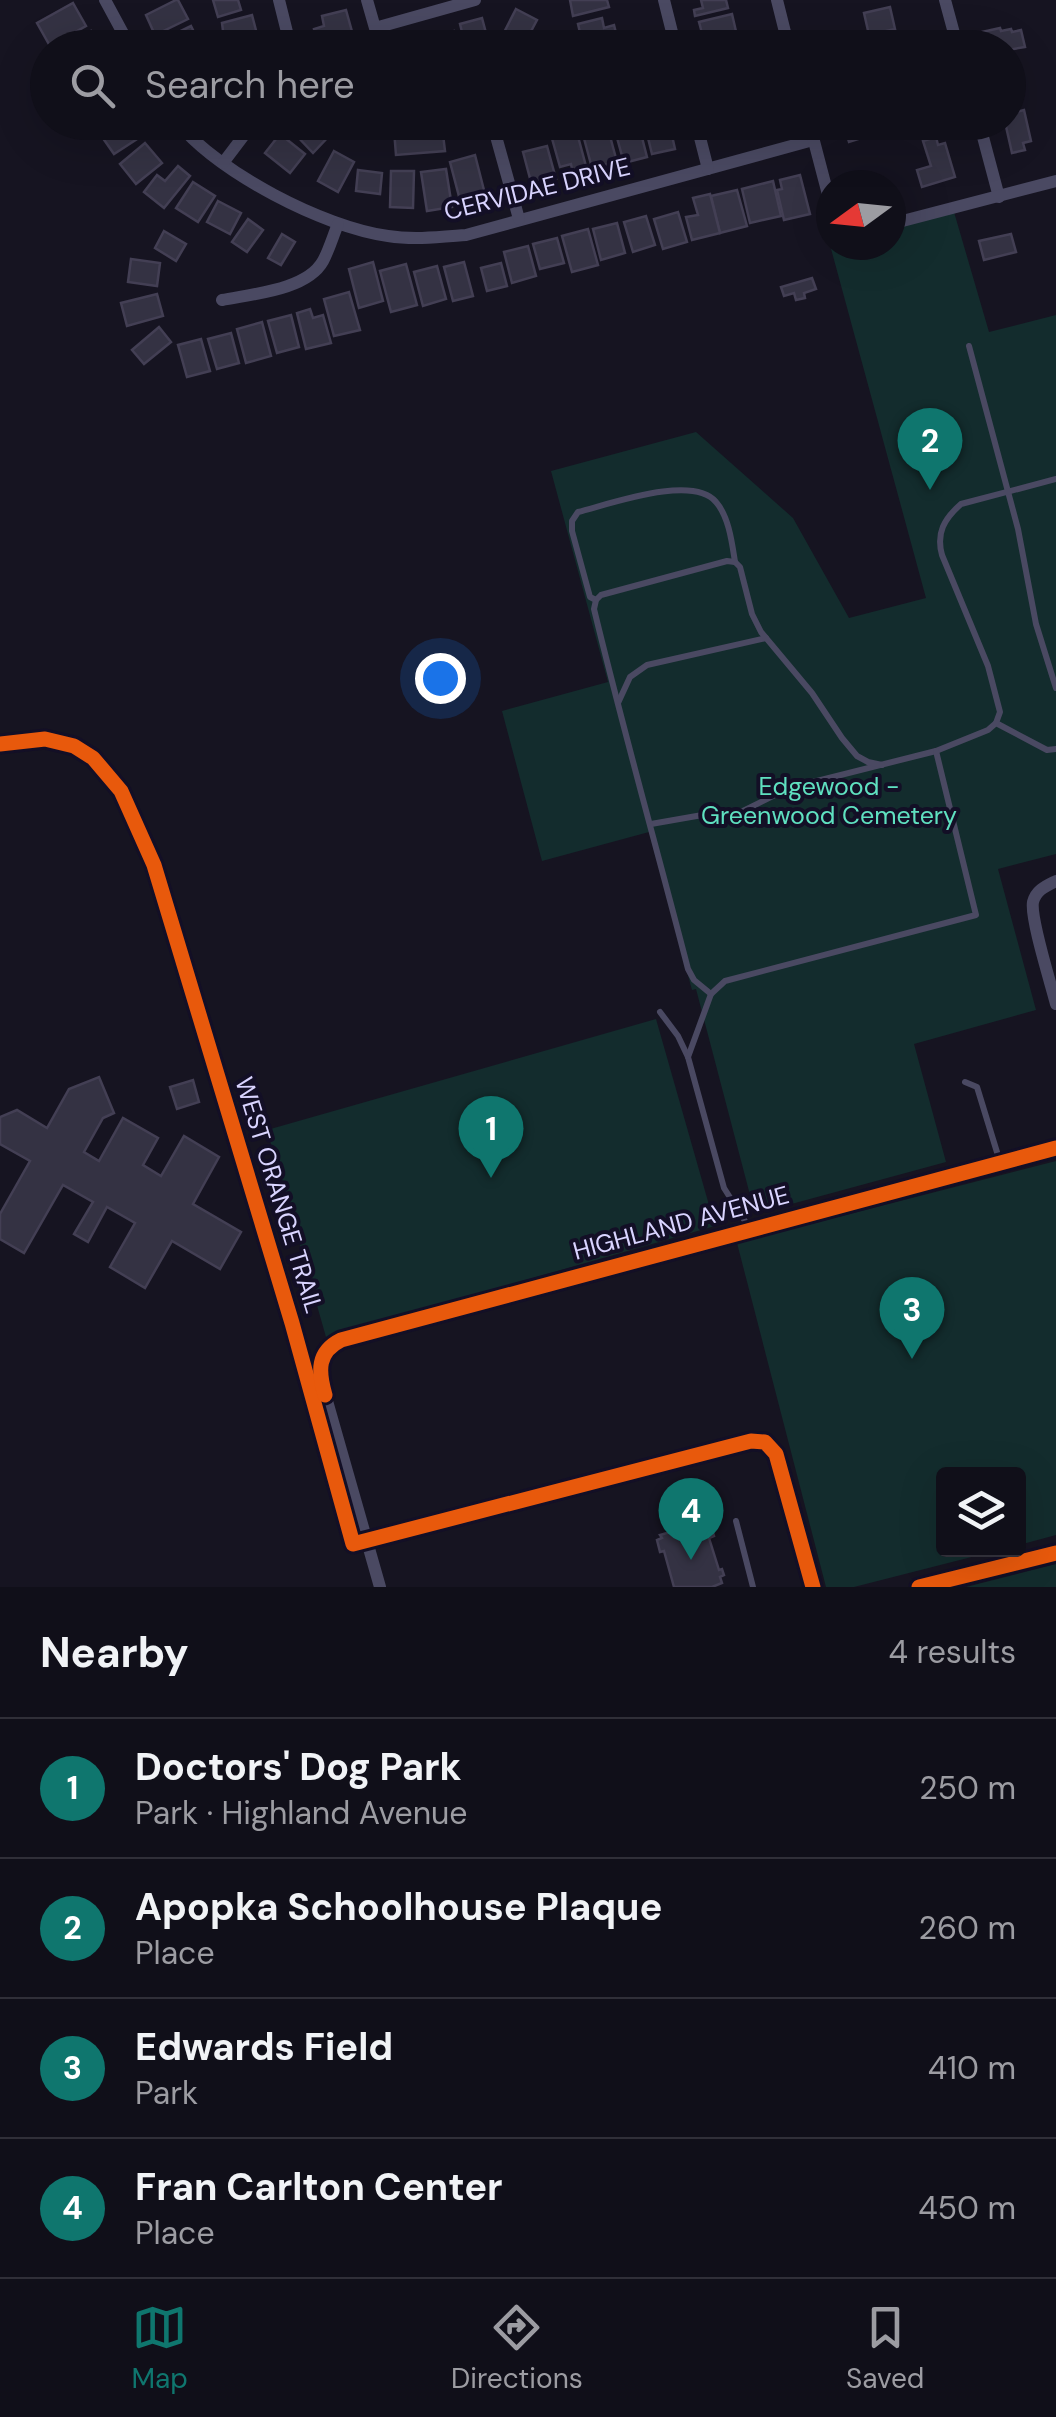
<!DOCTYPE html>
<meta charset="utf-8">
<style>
:root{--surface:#100f19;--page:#1e1d26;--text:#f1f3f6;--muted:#9c9ca2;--line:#302f38;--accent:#0f766e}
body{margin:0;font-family:"DM Sans",sans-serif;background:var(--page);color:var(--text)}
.controls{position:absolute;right:30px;bottom:30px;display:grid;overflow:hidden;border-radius:10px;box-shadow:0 10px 40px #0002}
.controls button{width:90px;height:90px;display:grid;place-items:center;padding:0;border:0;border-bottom:2px solid var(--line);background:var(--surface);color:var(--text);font:50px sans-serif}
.compass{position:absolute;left:816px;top:170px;width:90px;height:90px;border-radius:50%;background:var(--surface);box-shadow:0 10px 40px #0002;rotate:255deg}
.you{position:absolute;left:440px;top:678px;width:35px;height:35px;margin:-25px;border:8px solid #fff;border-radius:50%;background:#1a73e8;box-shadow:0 0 0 15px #1a73e833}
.badge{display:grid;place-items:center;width:65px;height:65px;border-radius:50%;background:var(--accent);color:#fff;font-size:32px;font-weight:700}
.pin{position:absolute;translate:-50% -82px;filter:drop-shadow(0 2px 5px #0008)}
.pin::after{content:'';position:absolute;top:52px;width:35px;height:30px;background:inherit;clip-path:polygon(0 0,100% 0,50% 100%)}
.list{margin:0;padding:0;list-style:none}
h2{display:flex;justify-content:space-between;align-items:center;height:130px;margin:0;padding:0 40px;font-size:42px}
h2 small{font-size:32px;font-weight:400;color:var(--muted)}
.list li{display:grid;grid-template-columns:65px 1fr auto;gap:30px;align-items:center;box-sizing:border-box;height:140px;padding:0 40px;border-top:2px solid var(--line)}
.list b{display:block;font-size:38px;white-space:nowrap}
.list p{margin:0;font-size:32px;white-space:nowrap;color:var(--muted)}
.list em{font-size:32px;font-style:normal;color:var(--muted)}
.icon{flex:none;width:55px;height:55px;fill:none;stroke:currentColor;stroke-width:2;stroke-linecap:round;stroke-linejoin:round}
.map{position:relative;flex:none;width:1056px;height:1587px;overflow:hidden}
.search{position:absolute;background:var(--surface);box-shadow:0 10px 40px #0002;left:30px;right:30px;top:30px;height:110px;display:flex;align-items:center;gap:25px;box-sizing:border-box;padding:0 35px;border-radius:55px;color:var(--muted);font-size:38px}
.sheet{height:690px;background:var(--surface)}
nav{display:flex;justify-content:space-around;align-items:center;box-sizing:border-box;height:140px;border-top:2px solid var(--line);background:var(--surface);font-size:28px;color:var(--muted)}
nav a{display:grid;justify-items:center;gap:5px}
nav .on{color:var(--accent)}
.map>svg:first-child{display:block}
.green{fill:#132c2d}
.building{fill:#343243;stroke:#433f54;stroke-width:2.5}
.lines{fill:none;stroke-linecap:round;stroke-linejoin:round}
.service{stroke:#4a4962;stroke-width:6}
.minor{stroke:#4a4962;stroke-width:12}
.cycleway-casing{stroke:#130f26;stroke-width:21}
.cycleway{stroke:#e8590c;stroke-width:15}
.labels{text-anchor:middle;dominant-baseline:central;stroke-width:8;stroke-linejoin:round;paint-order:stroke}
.street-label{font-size:25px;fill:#d9d4ff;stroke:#130f26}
.park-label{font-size:25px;fill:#5fe0c0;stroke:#130f26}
</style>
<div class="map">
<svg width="1056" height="1587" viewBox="0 0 1056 1587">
<rect width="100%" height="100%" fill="#161421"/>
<g class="green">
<path d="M954 212 989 332 1056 315V854L998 869 1036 1010 914 1044 946 1162 755 1214 696 989 692 990 649 832 542 861 502 711 608 682 551 471 696 432 793 518 849 618 926 598 830 245H891V229Z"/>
<path d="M656 1019 715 1226 326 1337 267 1130Z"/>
<path d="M1056 1161V1535L1019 1545 1018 1474H944V1550H999L854 1587H826L737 1243Z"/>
<path d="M1056 1564V1587H966Z"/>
</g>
<g class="building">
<path d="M176 0H178L188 19 155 35 146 15Z"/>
<path d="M213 0H238L241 10 218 17Z"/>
<path d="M570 0H607L609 7 573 16Z"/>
<path d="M701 0H726L728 8 695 16 694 10 703 8Z"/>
<path d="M73 3 86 26 50 46 37 23Z"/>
<path d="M890 7 895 29 869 35 864 13Z"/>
<path d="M516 9 537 20 522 48H504L498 44Z"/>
<path d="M346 10 353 35 318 44 314 29 324 26 322 16Z"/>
<path d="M732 14 738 40 706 48 699 22Z"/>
<path d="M252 15 258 38 225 47 222 23Z"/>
<path d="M482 18 490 48H466L460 24Z"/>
<path d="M602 18 604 28 614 25 617 37 583 46 578 24Z"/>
<path d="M191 26 202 48H164L160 41Z"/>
<path d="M1000 28 1001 31 1011 29 1012 32 1021 30 1025 47 1008 50V48H986L982 32Z"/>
<path d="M91 31 99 48H59L58 47Z"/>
<path d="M454 31 459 48H434L431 37Z"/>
<path d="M1024 110 1031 141 1023 143 1025 150 1012 153 1005 122H1008V114Z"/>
<path d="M117 122H137L145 134 114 154 100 134Z"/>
<path d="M294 122H317L330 135 313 153 295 134 300 128Z"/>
<path d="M633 122H638L647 157 624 163 614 127Z"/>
<path d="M644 122H669L675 149 652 154Z"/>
<path d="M724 122H761L762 128 728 137Z"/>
<path d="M843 122H864L868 136 849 142Z"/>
<path d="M607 125 617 162 592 168 582 131Z"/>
<path d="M442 126 445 151 396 155 394 130Z"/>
<path d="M576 129 587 170 573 174 571 164 560 167 551 135Z"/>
<path d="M280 134 305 154 290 173 265 153Z"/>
<path d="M936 137 938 145 945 143 955 177 922 187 917 170 931 166 923 141Z"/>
<path d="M145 143 162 163 136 184 120 164Z"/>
<path d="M547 146 556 179 532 186 523 152Z"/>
<path d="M334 151 354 162 338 192 318 181Z"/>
<path d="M475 155 486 198 461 204 450 162Z"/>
<path d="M178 166 190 176 164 208 144 192 157 175 165 181Z"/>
<path d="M446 169 452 207 427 211 421 172Z"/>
<path d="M358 170 382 173 380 194 356 191Z"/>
<path d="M391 171H414L413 208 390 207Z"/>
<path d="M800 175 810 214 784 220 777 190 782 189 780 180Z"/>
<path d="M773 181 781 216 750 223 742 189Z"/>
<path d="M193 182 215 196 198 222 176 208Z"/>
<path d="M737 190 747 226 720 233 711 196Z"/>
<path d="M710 194 720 233 692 240 686 217 698 215 693 198Z"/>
<path d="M218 201 241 213 230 234 207 222Z"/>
<path d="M678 212 687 242 663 249 654 219Z"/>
<path d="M646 216 655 245 633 252 624 222Z"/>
<path d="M248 219 263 230 247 252 232 242Z"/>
<path d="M617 223 625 253 601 260 593 229Z"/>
<path d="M588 229 598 265 572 272 562 236Z"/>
<path d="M164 231 186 244 176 261 155 248Z"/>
<path d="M282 234 295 242 281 265 268 258Z"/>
<path d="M1011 234 1016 252 984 260 979 241Z"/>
<path d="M557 238 564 263 540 269 533 244Z"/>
<path d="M528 246 536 276 512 283 504 252Z"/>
<path d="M131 259 160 263 157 286 128 282Z"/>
<path d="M373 262 383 301 359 308 349 269Z"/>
<path d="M464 262 473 296 453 301 444 267Z"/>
<path d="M501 263 507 286 487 291 481 268Z"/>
<path d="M406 264 417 305 391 312 380 271Z"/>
<path d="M437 266 446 299 423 306 414 272Z"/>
<path d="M812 278 816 289 804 293 805 298 796 300 794 293 784 296 781 287Z"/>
<path d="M349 292 360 330 334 336 324 299Z"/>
<path d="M157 294 163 316 127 326 121 303Z"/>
<path d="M310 309 313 318 323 315 331 343 306 349 297 313Z"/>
<path d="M291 315 299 347 277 353 268 321Z"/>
<path d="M262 322 271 356 246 363 237 329Z"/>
<path d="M159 327 171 342 144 364 132 350Z"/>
<path d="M231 333 239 363 217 369 208 339Z"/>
<path d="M201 339 210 371 187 377 178 345Z"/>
<path d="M99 1077 114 1113 103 1118 84 1152 99 1161 123 1118 158 1138 143 1165 161 1176 184 1136 219 1157 193 1204 241 1232 220 1269 172 1241 145 1288 110 1267 135 1223 107 1207 88 1242 74 1234 93 1202 63 1185 24 1253 0 1239V1214L30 1161 0 1144V1117L17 1110 47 1128 69 1089Z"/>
<path d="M193 1080 199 1102 177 1109 170 1087Z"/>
<path d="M705 1522 706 1527 711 1526 714 1536 709 1538 719 1570 722 1569 724 1575 720 1577 722 1583 712 1587H674L664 1551 660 1552 657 1540 662 1538 660 1535Z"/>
</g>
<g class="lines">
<g class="service">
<path d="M969 346 1018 529 1036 624 1056 688"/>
<path d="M596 600 590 597 572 531V521L578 512C610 504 693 474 716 502 729 517 732 543 735 562"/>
<path d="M618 703 630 677 647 665 766 638"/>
<path d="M996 723 1047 750 1056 749"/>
<path d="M651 824 708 814 729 815 743 811 789 788 936 751 988 730 996 723 1000 712 988 666 942 555C936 533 944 519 961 504L1056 479"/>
<path d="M711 994 694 980 688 969C657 849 623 729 594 609L596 600 601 595 727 561 735 562 740 567 752 614 761 632 812 693 842 738 857 756 868 762 882 765"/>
<path d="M660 1012 678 1036 688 1057 724 1188 750 1229"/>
<path d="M688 1057 711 994 725 981 976 915 936 751"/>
<path d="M965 1082 977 1087 1000 1162"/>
<path d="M736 1521 753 1587"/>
</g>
<g class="minor">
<path d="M105 0 131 48"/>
<path d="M279 0 291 48"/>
<path d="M367 0 375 28 475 0"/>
<path d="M664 0 676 48"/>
<path d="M777 0 789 48"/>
<path d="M945 0 958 48"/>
<path d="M177 122C219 173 323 227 388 236 414 240 440 237 466 235L813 140"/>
<path d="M492 122 519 219"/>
<path d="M696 122 708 169"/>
<path d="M809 122 831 206"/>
<path d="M979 122 999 197"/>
<path d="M223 163 254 122"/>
<path d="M891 224 1056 181"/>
<path d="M222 300C252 294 307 290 323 261 329 250 333 236 338 224"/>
<path d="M1056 881C1046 886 1036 890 1033 902 1030 918 1051 984 1056 1004"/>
<path d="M380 1587 321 1380C319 1360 323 1349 341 1340L1056 1148"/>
</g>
<g class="cycleway-casing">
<g id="cycleway">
<path d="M0 744 45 739 74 746 93 758 121 791 154 865 292 1323 353 1544 751 1441 765 1442 776 1454 813 1587"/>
<path d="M325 1395C318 1371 317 1352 341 1340L1056 1148"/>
<path d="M919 1587 1056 1553"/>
</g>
</g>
<use href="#cycleway" class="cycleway"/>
</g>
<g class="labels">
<g class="street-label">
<text transform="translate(537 189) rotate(-14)">CERVIDAE DRIVE</text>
<text transform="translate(279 1195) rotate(73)">WEST ORANGE TRAIL</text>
<text transform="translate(681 1223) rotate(-15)">HIGHLAND AVENUE</text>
</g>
<g class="park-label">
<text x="829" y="786">Edgewood -<tspan x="829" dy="29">Greenwood Cemetery</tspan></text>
</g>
</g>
</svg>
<div class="controls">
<button><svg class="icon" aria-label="layers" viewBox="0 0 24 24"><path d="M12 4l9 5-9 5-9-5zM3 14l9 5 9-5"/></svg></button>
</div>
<svg class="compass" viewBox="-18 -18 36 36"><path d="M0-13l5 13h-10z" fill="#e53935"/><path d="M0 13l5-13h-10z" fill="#9c9ca2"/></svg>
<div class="you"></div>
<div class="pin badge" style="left:491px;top:1178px">1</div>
<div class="pin badge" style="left:930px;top:490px">2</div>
<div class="pin badge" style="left:912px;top:1359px">3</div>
<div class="pin badge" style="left:691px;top:1560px">4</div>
<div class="search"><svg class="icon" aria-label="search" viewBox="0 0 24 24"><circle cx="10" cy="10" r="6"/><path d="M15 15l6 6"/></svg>Search here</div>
</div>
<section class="sheet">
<h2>Nearby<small>4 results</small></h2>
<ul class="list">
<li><span class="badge">1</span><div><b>Doctors' Dog Park</b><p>Park · Highland Avenue</p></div><em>250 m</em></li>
<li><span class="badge">2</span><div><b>Apopka Schoolhouse Plaque</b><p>Place</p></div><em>260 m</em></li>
<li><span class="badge">3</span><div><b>Edwards Field</b><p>Park</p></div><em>410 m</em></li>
<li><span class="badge">4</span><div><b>Fran Carlton Center</b><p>Place</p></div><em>450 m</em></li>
</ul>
</section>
<nav>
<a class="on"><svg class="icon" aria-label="map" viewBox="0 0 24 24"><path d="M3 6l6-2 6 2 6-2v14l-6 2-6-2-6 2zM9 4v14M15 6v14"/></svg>Map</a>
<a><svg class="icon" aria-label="directions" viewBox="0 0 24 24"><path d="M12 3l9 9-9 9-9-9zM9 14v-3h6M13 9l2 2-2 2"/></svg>Directions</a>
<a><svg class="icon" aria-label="saved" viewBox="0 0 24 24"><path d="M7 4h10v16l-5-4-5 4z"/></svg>Saved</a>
</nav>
